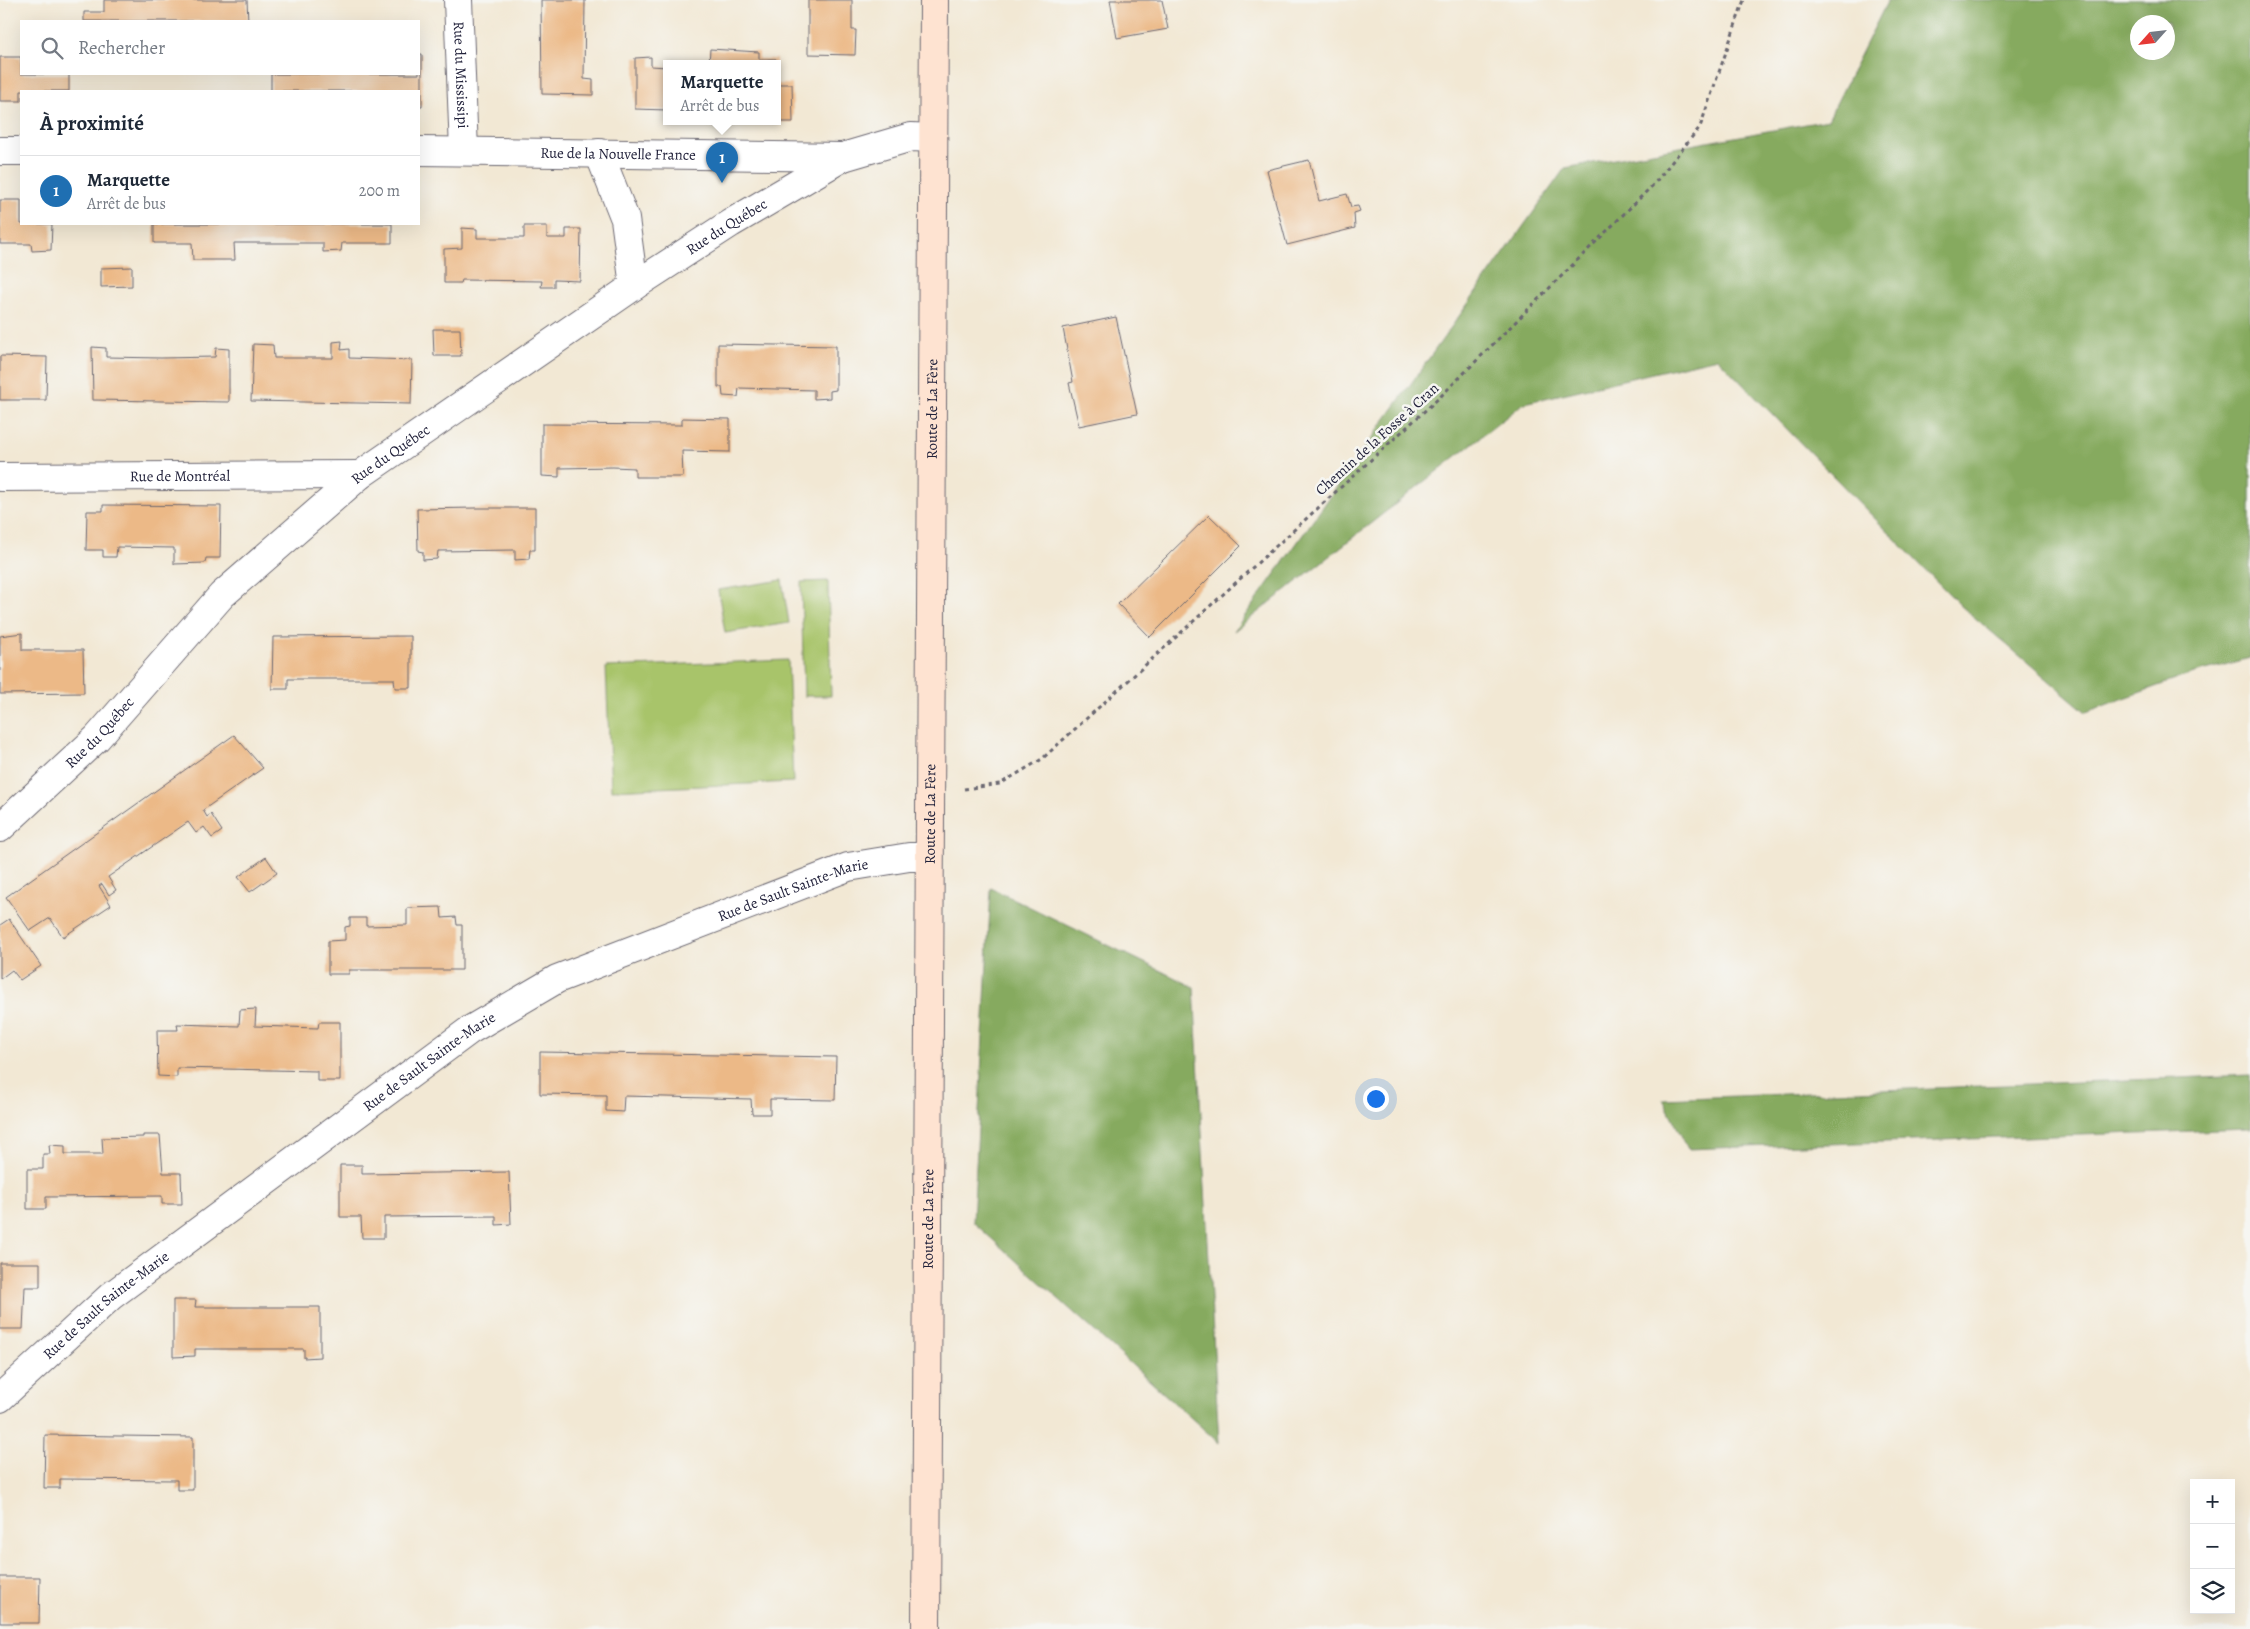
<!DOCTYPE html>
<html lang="fr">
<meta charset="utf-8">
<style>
:root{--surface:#fff;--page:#f6f6f7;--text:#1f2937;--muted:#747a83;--line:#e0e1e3;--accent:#1f6fb2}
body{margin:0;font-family:Alegreya,serif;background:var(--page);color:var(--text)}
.controls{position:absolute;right:15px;bottom:15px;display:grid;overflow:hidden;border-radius:0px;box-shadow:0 5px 20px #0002}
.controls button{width:45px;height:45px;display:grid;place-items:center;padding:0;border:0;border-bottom:1px solid var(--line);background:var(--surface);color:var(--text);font:25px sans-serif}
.compass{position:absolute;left:2130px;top:15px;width:45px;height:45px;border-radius:50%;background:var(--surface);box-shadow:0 5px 20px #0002;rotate:243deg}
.you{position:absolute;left:1375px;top:1098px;width:18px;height:18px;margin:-12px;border:4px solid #fff;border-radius:50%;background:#1a73e8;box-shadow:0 0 0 8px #1a73e833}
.badge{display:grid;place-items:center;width:32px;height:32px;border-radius:50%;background:var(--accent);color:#fff;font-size:16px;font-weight:700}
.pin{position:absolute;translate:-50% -41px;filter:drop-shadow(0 1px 2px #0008)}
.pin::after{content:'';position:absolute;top:26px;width:18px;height:15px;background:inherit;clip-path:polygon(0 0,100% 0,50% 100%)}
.popup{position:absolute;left:663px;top:60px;width:118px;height:65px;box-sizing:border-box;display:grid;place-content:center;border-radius:0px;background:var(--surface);filter:drop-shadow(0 1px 4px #0005);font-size:16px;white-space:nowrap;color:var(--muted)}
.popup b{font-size:19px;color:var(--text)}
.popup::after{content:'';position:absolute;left:50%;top:100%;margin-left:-10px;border:10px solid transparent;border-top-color:var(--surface)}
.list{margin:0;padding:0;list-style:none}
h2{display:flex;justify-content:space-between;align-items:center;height:65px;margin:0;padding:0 20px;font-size:21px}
h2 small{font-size:16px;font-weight:400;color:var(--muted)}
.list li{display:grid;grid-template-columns:32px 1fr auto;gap:15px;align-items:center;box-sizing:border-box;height:70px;padding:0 20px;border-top:1px solid var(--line)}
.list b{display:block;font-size:19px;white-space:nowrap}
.list p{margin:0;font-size:16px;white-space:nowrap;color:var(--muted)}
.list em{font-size:16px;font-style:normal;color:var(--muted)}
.icon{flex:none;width:28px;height:28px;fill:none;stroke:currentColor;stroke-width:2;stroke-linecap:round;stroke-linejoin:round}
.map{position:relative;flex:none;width:2250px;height:1629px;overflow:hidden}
.search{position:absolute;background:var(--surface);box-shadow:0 5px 20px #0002;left:20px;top:20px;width:400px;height:55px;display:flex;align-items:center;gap:12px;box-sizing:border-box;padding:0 18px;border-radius:0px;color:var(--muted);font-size:19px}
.panel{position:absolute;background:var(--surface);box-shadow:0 5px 20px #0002;left:20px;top:90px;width:400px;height:135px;border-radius:0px}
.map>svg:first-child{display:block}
.green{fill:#a8c46a;stroke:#657352}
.forest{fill:#86aa5e;stroke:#54664c;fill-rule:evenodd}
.building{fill:#ecb987}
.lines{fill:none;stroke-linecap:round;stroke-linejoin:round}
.minor-casing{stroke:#6b6771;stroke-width:30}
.secondary-casing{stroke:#6b6771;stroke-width:30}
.path{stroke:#6b6771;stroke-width:3;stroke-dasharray:4 4;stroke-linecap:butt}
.minor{stroke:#fff;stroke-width:28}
.secondary{stroke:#fee3d1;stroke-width:28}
.labels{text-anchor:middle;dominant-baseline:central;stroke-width:5;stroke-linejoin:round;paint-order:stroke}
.street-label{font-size:15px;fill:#22223b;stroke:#f6f6f2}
</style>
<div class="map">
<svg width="2250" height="1629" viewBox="0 0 2250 1629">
<rect width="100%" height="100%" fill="#f6f6f2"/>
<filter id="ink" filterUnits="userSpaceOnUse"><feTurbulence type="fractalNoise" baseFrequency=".02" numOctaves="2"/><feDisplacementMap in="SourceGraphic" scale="10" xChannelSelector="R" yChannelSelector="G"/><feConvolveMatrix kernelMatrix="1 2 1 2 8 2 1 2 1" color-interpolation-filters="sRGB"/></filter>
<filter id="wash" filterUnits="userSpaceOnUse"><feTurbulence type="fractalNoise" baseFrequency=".0096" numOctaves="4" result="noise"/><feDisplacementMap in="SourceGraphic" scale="20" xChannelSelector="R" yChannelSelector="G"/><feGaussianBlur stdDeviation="1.12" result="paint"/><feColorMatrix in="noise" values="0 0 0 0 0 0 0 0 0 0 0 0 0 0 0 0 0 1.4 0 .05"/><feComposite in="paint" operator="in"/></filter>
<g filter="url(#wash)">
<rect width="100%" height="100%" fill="#f2e8d4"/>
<g class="green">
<path d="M782 580 789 623 725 633 718 590Z"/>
<path d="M828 581 831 696H804L801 582Z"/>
<path d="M788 660 793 782 611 790 606 667Z"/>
</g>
<g class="forest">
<path d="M1888 0H2250V658L2191 674 2086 712 1961 606 1717 358 1524 403 1234 631 1565 168 1828 120ZM2138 22H2168V52H2138Z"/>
<path d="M991 888 1194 987 1219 1443 973 1222Z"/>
<path d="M2250 1075V1129L1688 1149 1663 1099Z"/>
</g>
<g id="blocks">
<g class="building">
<path d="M104 0H247L248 21H84V12H104Z"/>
<path d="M541 0H585L584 79 593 80V95L542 94Z"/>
<path d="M808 0H852V30H856L855 55 808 54Z"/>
<path d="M1110 0H1162L1168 29 1117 38Z"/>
<path d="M710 49 759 52V59H776V64H709Z"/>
<path d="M419 54H422V106H419V91H271V74H419Z"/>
<path d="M0 57H21V74H69V91H21V101H0Z"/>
<path d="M651 57V66L667 67V110L635 109V58Z"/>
<path d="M777 84H792L793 122H777Z"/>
<path d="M1309 160 1319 201 1347 194 1351 207 1358 206 1360 211 1354 213 1355 228 1287 245 1267 170Z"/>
<path d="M0 200H21V224H52L51 250 32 251 31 244H0Z"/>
<path d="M154 224H392V243H342L341 251 323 252V243H234L235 260H193L192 243H154Z"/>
<path d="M524 226H547V238H566V229H581L580 281 554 280V287H541L542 281 462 280 461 283H444V249L462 248V228L477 229V238H524Z"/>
<path d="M132 267V286L101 287V268Z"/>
<path d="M1116 317 1137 414 1079 426 1069 383 1073 382 1063 328Z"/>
<path d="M433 329H460L461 356H434Z"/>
<path d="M342 341 341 350 349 349V358L412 360 411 404 251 401 253 344 273 345 274 358H333V342Z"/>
<path d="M718 344 836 346V390L830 391V398L814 399V390L777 389 739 388 738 397 723 396 722 387H718Z"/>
<path d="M92 347 106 348V357L161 358 215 357 216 348 229 349V402L93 400Z"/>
<path d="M0 356 47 357 46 400H0Z"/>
<path d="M682 418 730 419V452L682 451 683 477H635V468L613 467 559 468V477L542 476V424L682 425Z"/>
<path d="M103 505 221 506 220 558H206L205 563 174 564V548L117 547 116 557H103V550H86L87 511H103Z"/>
<path d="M475 508H535V550H530L529 559 515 560V550L438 551 437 559 423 560V552L418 551 417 509Z"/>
<path d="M1209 515 1241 546 1150 637 1118 604Z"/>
<path d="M22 633V650H83L84 693 0 694V636Z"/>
<path d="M411 636V688H395L394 679H288V689H272L273 637Z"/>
<path d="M234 735 263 768 203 810 207 817 211 814 222 831 212 838 204 827 196 833 188 822 108 877 116 890 109 895 102 884 99 886 111 905 63 937 50 918 30 931 6 897Z"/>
<path d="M266 857 277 873 250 892 238 877Z"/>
<path d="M441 907 442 918 456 917 457 925H462V970H349V974H328V941L345 940V927L350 926V918H366V926L407 925V908Z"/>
<path d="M9 919 41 966 20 980 12 970 0 979V925Z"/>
<path d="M256 1009 255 1026 318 1028 319 1022H340V1081H317V1071L177 1068V1077L158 1076 157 1030H178L177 1024 239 1026 240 1010Z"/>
<path d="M540 1052 836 1057 835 1100 770 1099V1114H752L751 1099 624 1096 623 1112 606 1111V1095L540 1094Z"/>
<path d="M143 1135H160L163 1173H181L182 1204H162V1196L46 1197V1209H27V1169H43V1154H50L49 1145 65 1146V1154H103L102 1138 143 1137Z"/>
<path d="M340 1165H362V1174L509 1172 511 1224 496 1225V1216L384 1217V1238H362L361 1217H340Z"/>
<path d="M0 1263H40V1287H25L23 1329H0Z"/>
<path d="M173 1300H196L195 1307H320V1357L304 1358V1349H195V1356L173 1357Z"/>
<path d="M45 1435 193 1437V1490H177V1480L60 1479V1488H44Z"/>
<path d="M0 1577H40L39 1623H0Z"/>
</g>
</g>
</g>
<g filter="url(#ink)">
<use href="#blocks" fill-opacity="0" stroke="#6b6771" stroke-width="1"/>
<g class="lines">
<g class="minor-casing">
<g id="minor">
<path id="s1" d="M458 0 464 151"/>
<path d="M0 151H21"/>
<path id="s2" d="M419 151 843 157 911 137 933 138"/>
<path d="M599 153 625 219 634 286"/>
<path id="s3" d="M0 477 360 475"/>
<path id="s4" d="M0 828 97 738 222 595 360 475 634 286 731 223 843 157"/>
<path id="s5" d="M0 1398 111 1296 470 1030 557 979 848 867 909 857H929"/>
</g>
</g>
<g class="secondary-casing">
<g id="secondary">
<path id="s6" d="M926 1629 934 0"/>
</g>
</g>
<path class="path" d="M964 789 1000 784 1042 759 1440 397 1654 184 1700 127 1744 0"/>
<use href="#minor" class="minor"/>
<use href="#secondary" class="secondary"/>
</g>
</g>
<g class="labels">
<g class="street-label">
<text stroke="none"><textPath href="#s1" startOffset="75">Rue du Mississipi</textPath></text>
<text stroke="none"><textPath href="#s2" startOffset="199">Rue de la Nouvelle France</textPath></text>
<text stroke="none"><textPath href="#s4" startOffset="948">Rue du Québec</textPath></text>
<text stroke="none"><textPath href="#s6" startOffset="1220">Route de La Fère</textPath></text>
<text transform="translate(1377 439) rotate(-42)">Chemin de la Fosse à Cran</text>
<text stroke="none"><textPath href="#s4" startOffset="542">Rue du Québec</textPath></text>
<text stroke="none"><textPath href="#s3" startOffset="180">Rue de Montréal</textPath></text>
<text stroke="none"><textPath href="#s4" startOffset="138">Rue du Québec</textPath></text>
<text stroke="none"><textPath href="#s6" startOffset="815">Route de La Fère</textPath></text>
<text stroke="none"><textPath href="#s5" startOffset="951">Rue de Sault Sainte-Marie</textPath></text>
<text stroke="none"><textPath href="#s5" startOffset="546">Rue de Sault Sainte-Marie</textPath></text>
<text stroke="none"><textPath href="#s6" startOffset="410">Route de La Fère</textPath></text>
<text stroke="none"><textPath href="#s5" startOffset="141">Rue de Sault Sainte-Marie</textPath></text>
</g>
</g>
</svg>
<div class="controls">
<button>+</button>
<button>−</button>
<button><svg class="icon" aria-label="layers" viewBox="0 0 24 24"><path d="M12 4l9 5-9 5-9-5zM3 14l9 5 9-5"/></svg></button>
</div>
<svg class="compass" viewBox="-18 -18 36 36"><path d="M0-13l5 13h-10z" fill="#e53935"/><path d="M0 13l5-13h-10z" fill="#747a83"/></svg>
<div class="you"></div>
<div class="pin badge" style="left:722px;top:183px">1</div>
<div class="popup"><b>Marquette</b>Arrêt de bus</div>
<div class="search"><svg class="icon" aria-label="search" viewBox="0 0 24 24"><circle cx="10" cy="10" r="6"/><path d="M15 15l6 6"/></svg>Rechercher</div>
<section class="panel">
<h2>À proximité<small></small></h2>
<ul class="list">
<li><span class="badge">1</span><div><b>Marquette</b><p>Arrêt de bus</p></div><em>200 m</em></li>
</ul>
</section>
</div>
